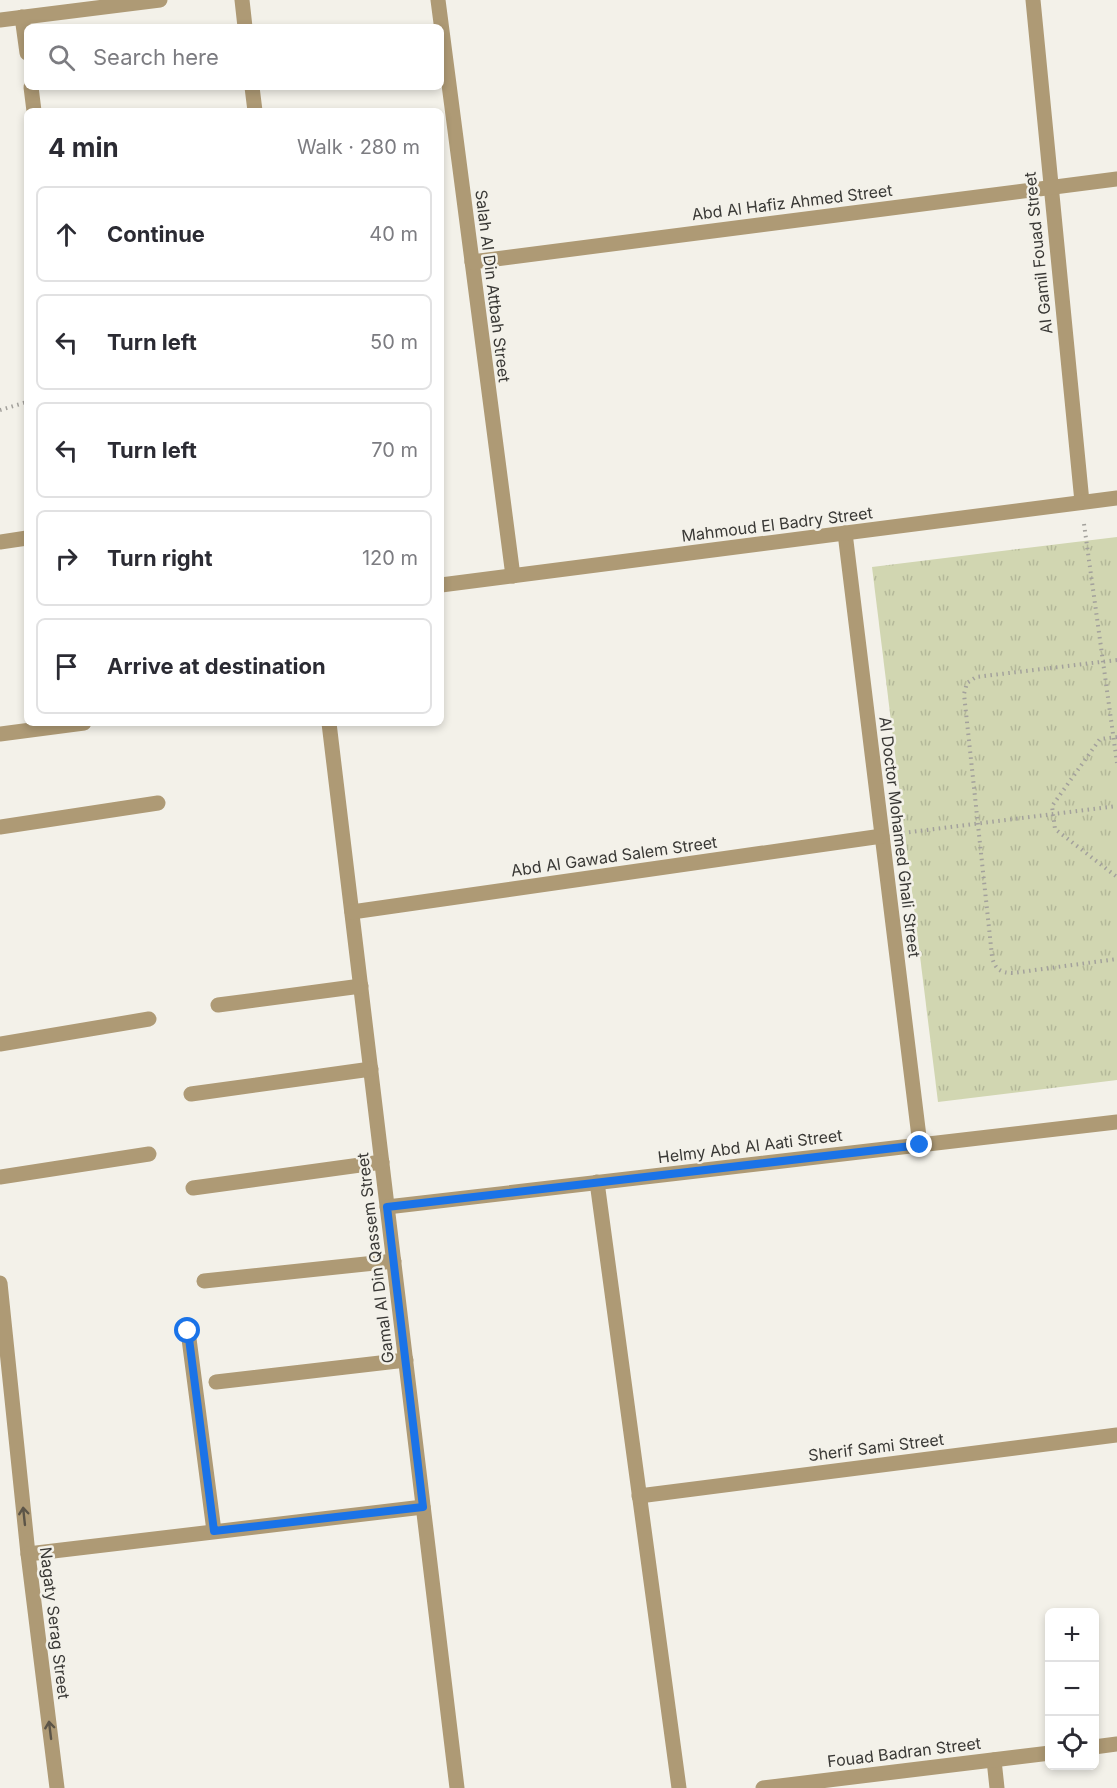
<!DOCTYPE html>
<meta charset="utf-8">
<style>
:root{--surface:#fff;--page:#f7f7f7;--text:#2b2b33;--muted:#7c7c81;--line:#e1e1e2}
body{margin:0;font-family:Inter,sans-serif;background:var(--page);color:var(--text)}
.controls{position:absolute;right:18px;bottom:18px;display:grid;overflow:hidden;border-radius:9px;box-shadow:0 3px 9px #0003}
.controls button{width:54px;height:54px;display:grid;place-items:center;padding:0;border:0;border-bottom:2px solid var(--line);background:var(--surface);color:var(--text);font:30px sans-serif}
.stop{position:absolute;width:18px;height:18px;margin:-14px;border:4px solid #1a73e8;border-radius:50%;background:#fff}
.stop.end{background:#1a73e8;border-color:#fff;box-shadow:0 2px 6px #0008}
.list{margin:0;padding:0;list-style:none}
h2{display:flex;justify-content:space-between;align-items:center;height:78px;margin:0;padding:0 24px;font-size:26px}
h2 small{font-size:20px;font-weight:400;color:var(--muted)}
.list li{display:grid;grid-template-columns:39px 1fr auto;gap:18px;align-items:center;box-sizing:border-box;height:96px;margin:0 12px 12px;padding:0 12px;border:2px solid var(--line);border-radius:9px}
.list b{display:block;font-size:22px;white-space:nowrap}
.list em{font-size:20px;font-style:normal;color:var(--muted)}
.icon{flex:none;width:33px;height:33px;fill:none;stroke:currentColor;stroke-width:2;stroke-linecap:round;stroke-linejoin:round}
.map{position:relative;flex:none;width:1117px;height:1788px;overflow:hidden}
.search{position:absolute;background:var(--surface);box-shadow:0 3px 9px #0003;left:24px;top:24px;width:420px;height:66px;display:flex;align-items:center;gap:15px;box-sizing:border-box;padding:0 21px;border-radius:9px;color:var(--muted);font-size:22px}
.panel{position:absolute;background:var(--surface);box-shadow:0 3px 9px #0003;left:24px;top:108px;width:420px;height:618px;border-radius:9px}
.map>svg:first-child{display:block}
.park{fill:url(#park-tufts)}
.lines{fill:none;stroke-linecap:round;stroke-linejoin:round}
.path{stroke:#a3a19c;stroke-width:4;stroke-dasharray:1.5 4.5;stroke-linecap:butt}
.minor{stroke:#ae9a75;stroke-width:15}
.oneway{stroke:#5c5548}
.route{stroke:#1a73e8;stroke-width:8}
.labels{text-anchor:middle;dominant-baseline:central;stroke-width:5;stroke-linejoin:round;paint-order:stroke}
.street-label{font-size:16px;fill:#393835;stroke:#f3f1e9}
</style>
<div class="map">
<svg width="1117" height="1788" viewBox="0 0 1117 1788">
<defs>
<pattern id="park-tufts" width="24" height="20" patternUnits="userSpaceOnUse" patternTransform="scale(1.5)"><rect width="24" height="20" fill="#d1d6b1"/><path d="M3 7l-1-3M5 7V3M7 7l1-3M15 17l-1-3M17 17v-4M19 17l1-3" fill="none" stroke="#b4b899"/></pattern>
</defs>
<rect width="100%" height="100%" fill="#f3f1e9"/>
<path class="park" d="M1117 537V1080L938 1102 872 567Z"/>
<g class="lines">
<g class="path">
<path d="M0 410 27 402"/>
<path d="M1084 524 1117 763"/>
<path d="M1117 660 976 677 967 683 964 694 992 956C994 968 1000 973 1013 973L1117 959"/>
<path d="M1117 737 1100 739 1052 806 1055 829 1117 877"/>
<path d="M903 833 1117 806"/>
</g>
<g class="minor">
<path d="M242 0 245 27"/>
<path d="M438 0 513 576"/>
<path d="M1033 0 1082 502"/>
<path d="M22 17 27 53"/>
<path d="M0 20 160 0"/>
<path d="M31 87 34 111"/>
<path d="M252 87 255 111"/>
<path d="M472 262 1117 179"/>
<path d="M845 533 920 1145"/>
<path d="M0 542 27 538"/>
<path d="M441 585 1117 498"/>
<path d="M329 723 457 1788"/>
<path d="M0 734 84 723"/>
<path d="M0 827 158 803"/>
<path d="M352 912 882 836"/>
<path d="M218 1005 361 986"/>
<path d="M0 1044 149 1019"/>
<path d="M191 1094 371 1069"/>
<path d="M0 1177 149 1154"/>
<path d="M597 1182 679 1788"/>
<path d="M193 1188 382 1162"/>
<path d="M387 1207 1117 1122"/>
<path d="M204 1281 394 1261"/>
<path d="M0 1283 28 1554 57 1788"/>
<path d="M188 1331 214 1531"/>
<path d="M216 1382 406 1360"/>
<path d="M639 1496 1117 1435"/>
<path d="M28 1554 423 1507"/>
<path d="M1094 1747 1117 1744"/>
<path d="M994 1760 997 1788"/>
<path d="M763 1788 1050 1753"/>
</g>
</g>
<defs><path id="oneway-shaft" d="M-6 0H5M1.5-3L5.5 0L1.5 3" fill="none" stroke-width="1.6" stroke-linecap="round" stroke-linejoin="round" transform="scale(1.5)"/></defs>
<g class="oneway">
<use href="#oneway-shaft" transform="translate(24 1516) rotate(-96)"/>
<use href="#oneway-shaft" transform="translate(50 1730) rotate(-97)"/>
</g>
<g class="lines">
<path class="route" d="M188 1331 214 1531 423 1507 387 1207 920 1145"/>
</g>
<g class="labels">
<g class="street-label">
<text transform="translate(792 202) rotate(-7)">Abd Al Hafiz Ahmed Street</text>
<text transform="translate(1038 253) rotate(-96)">Al Gamil Fouad Street</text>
<text transform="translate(493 286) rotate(83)">Salah Al Din Attbah Street</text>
<text transform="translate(777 524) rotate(-7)">Mahmoud El Badry Street</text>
<text transform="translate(900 837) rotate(83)">Al Doctor Mohamed Ghali Street</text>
<text transform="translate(614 856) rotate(-8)">Abd Al Gawad Salem Street</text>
<text transform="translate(750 1146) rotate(-7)">Helmy Abd Al Aati Street</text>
<text transform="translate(375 1258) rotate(-97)">Gamal Al Din Qassem Street</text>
<text transform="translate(876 1447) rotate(-7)">Sherif Sami Street</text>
<text transform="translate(55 1623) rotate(83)">Nagaty Serag Street</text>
<text transform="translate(904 1752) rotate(-7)">Fouad Badran Street</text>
</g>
</g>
</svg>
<div class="controls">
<button>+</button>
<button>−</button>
<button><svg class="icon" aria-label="locate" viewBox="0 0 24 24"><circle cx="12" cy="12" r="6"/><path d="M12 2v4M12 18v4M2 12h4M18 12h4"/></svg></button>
</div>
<div class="stop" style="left:188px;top:1331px"></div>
<div class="stop end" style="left:920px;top:1145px"></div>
<div class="search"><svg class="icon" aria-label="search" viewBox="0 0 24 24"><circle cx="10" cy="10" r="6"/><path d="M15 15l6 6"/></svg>Search here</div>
<section class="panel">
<h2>4 min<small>Walk · 280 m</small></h2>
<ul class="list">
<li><svg class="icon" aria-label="ahead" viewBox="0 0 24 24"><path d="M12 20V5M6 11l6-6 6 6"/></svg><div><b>Continue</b></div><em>40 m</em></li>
<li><svg class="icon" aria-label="left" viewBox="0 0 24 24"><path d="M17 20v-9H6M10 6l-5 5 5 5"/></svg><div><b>Turn left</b></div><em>50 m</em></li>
<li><svg class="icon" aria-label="left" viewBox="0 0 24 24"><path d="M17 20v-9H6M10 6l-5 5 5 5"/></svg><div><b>Turn left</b></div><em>70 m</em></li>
<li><svg class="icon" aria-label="right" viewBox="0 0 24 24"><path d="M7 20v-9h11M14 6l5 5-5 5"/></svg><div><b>Turn right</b></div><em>120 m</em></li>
<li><svg class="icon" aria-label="arrive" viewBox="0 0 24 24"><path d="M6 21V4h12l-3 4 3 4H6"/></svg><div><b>Arrive at destination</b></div></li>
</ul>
</section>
</div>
